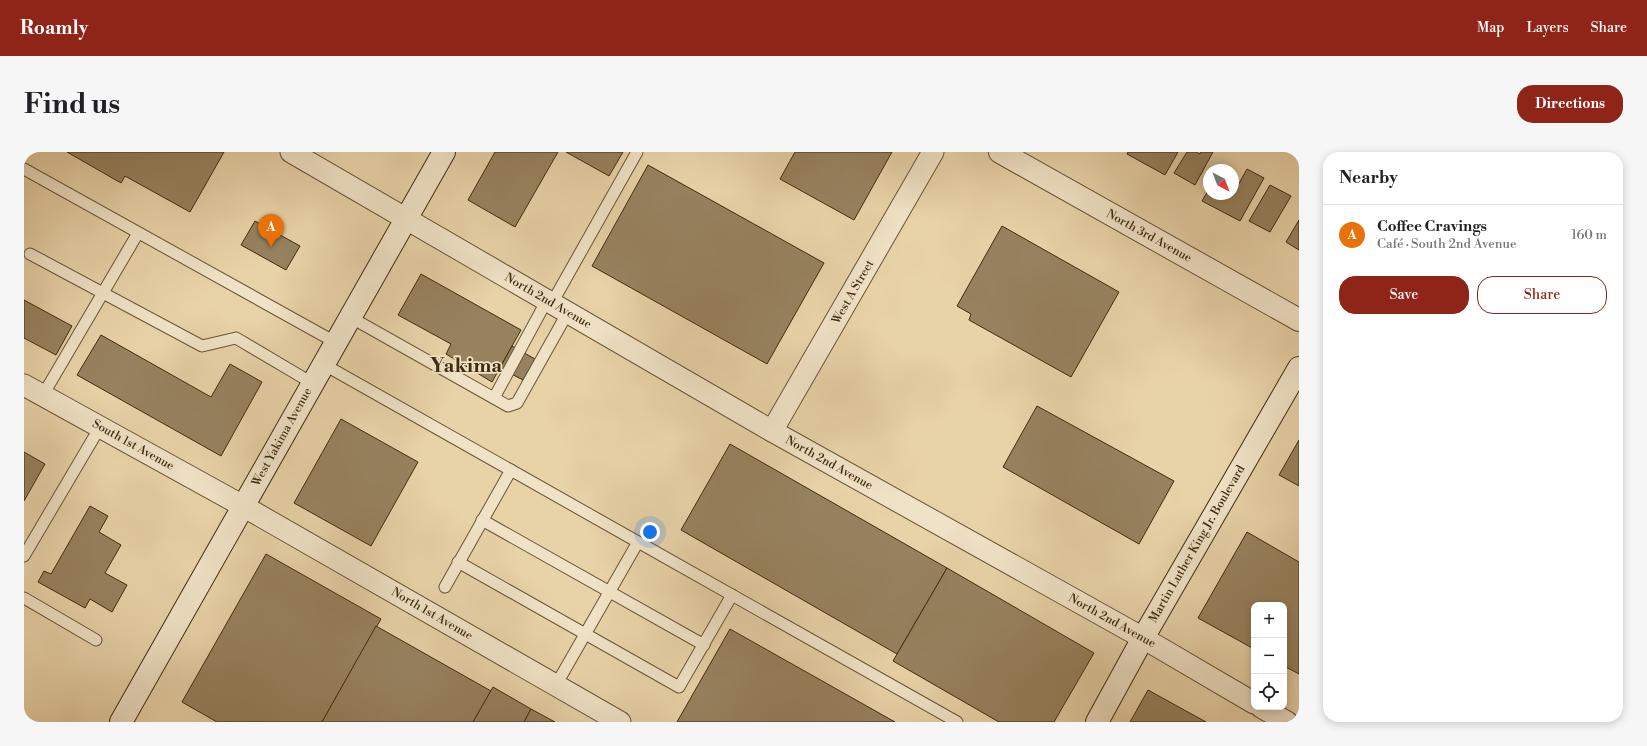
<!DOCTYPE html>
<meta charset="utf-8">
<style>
:root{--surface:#fff;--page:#f6f6f6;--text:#202124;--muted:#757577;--line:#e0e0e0;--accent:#8f2418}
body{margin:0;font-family:"Libre Bodoni",serif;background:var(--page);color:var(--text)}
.controls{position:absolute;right:12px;bottom:12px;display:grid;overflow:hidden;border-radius:8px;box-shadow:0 2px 10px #0003}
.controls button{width:36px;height:36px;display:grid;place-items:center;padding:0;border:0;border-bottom:1px solid var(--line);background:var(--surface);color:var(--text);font:20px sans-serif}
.compass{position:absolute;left:1179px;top:12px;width:36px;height:36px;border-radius:50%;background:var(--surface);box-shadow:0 2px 10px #0003;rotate:138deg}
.you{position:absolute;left:626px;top:380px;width:14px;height:14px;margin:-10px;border:3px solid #fff;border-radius:50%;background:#1a73e8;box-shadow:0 0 0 6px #1a73e833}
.badge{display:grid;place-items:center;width:26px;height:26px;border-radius:50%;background:var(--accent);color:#fff;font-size:13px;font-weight:700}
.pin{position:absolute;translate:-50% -33px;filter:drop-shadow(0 1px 2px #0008)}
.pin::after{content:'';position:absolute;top:21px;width:14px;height:12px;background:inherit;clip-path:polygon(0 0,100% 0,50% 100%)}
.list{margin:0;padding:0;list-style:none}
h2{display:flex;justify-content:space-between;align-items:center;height:52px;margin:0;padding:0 16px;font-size:17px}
h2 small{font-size:13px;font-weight:400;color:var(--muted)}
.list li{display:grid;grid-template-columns:26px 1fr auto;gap:12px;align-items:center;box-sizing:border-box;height:60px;padding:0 16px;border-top:1px solid var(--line)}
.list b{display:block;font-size:15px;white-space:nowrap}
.list p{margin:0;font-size:13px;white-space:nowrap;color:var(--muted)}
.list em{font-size:13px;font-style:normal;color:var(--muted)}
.actions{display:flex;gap:8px;padding:12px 16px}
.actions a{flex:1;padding:9px 0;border:1px solid var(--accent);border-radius:16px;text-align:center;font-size:14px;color:var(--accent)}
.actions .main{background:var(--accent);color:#fff}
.icon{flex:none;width:22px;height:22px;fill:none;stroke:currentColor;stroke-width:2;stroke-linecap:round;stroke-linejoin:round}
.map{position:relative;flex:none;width:1275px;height:570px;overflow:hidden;border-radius:16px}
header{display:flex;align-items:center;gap:24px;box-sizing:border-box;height:56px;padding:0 20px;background:var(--accent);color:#fff}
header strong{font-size:19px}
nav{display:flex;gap:22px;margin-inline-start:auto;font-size:14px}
.intro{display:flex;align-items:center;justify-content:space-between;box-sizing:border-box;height:96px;padding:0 24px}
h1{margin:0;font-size:28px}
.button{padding:10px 18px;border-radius:16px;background:var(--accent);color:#fff;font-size:14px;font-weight:700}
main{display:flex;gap:24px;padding:0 24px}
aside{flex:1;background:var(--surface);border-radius:16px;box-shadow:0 2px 10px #0003}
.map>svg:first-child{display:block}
.building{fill:#97825f;stroke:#3f2b10}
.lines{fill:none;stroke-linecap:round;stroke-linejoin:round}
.service-casing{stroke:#695536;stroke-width:13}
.minor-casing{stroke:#695536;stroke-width:23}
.tertiary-casing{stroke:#695536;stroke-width:24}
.secondary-casing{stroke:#3f2b10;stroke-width:24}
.service{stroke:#f0e2c6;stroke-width:11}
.minor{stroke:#f0e2c6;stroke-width:21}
.tertiary{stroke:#f0e2c6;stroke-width:22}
.secondary{stroke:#f0e2c6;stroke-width:22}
.labels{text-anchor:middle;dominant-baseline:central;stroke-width:3.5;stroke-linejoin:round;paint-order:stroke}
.street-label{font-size:12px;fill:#3f2b10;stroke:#f0e2c6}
.town-label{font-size:20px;font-weight:bold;fill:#3f2b10;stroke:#f0e2c6}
</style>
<header>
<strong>Roamly</strong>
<nav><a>Map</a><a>Layers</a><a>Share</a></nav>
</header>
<div class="intro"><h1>Find us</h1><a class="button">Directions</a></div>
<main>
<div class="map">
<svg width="1275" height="570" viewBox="0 0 1275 570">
<rect width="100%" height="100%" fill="#e8d2a8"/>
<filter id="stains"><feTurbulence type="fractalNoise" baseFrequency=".005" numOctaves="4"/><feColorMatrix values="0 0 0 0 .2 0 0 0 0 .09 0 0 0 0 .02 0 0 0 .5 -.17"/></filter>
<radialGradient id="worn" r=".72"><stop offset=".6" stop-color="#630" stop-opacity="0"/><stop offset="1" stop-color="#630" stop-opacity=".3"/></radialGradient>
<g class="building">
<path d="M43 0H200L166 60 101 24 97 31Z"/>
<path d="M471 0H534L491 75 444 48Z"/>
<path d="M542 0H599L585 24Z"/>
<path d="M771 0H868L830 68 756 27Z"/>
<path d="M1104 0H1154L1141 23 1103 2Z"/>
<path d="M1163 0H1172L1176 2 1177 0H1189L1171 33 1150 21Z"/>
<path d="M624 13 800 111 743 212 568 114Z"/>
<path d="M1223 17 1240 26 1216 69 1178 49 1185 37V42H1209V35L1212 37Z"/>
<path d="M1246 33 1267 44 1246 80 1225 69Z"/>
<path d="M1275 68V98L1262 90Z"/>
<path d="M231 69 276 94 262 118 217 93Z"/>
<path d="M978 74 1095 140 1047 225 945 168 947 162 933 154Z"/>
<path d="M397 122 497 178 468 230 422 202 427 192 374 163Z"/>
<path d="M0 148 48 174 32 203 0 186Z"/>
<path d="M77 183 187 245 206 212 238 230 197 304 53 223Z"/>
<path d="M488 194 511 207 499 228 476 216Z"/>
<path d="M1013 254 1150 329 1115 392 979 315Z"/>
<path d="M317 267 394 310 347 394 270 351Z"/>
<path d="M1275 288V334L1255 323Z"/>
<path d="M706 292 923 416 873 502 657 378Z"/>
<path d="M0 300 21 312 0 349Z"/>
<path d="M66 354 84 364 75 380 97 393 81 421 103 433 88 460 66 447 61 456 14 430 20 419 27 422Z"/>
<path d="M1223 380 1275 410V522L1260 514V453H1230V497L1174 466Z"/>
<path d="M242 402 357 467 298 570H193L158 550Z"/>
<path d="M923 416 1070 501 1030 570H975L869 509Z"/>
<path d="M352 474 467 539 449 570H298Z"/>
<path d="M706 477 871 570H653Z"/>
<path d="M469 535 507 557 500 570H449Z"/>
<path d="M1124 538 1182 570H1106Z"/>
<path d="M507 557 531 570H500Z"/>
</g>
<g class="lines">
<g class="service-casing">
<g id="service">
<path d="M0 17 311 190"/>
<path d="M6 102 178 194 212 186 288 231"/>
<path d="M528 151 613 0"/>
<path d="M326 165 484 254 493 251 544 160"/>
<path d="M299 212 614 390 532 533"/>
<path d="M19 243 114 81"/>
<path d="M470 246 523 148"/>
<path d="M458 368 680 493"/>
<path d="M614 390 933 570"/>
<path d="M0 404 76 275"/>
<path d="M434 410 655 535 708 443"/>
<path d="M421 435 487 318"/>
<path d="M0 446 72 488"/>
</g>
</g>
<g class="minor-casing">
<g id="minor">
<path d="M267 0 748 279 1119 486 1230 551"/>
<path d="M0 233 219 354 596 570"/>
<path d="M748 279 909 0"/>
<path d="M1237 555 1263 570"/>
</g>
</g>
<g class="tertiary-casing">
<path id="tertiary" d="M976 0 1275 168"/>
</g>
<g class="secondary-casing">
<g id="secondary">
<path d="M97 570 420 0"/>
<path d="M1073 570 1119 486 1275 216"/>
</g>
</g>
<use href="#service" class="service"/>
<use href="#minor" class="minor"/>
<use href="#tertiary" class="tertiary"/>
<use href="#secondary" class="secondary"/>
</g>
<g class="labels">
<g class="street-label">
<text transform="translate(1125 84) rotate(29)">North 3rd Avenue</text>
<text transform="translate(829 140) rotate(-60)">West A Street</text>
<text transform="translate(524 149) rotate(30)">North 2nd Avenue</text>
<text transform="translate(258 285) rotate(-61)">West Yakima Avenue</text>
<text transform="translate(109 293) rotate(29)">South 1st Avenue</text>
<text transform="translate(805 311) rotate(29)">North 2nd Avenue</text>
<text transform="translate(1173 392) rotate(-60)">Martin Luther King Jr. Boulevard</text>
<text transform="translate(408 462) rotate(30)">North 1st Avenue</text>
<text transform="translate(1088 469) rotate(29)">North 2nd Avenue</text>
</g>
<g class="town-label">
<text x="442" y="214">Yakima</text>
</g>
</g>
<rect width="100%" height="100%" filter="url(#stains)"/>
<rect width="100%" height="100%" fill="url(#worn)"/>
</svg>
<div class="controls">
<button>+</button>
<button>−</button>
<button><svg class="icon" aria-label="locate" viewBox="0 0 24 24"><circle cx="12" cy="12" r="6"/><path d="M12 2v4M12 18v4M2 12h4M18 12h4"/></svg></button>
</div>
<svg class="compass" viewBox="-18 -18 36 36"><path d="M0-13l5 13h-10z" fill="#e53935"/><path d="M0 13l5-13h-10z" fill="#757577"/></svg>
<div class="you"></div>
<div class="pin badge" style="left:247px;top:95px;background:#e8710a">A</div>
</div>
<aside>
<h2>Nearby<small></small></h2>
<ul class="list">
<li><span class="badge" style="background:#e8710a">A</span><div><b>Coffee Cravings</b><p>Café · South 2nd Avenue</p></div><em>160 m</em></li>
</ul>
<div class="actions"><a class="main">Save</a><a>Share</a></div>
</aside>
</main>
